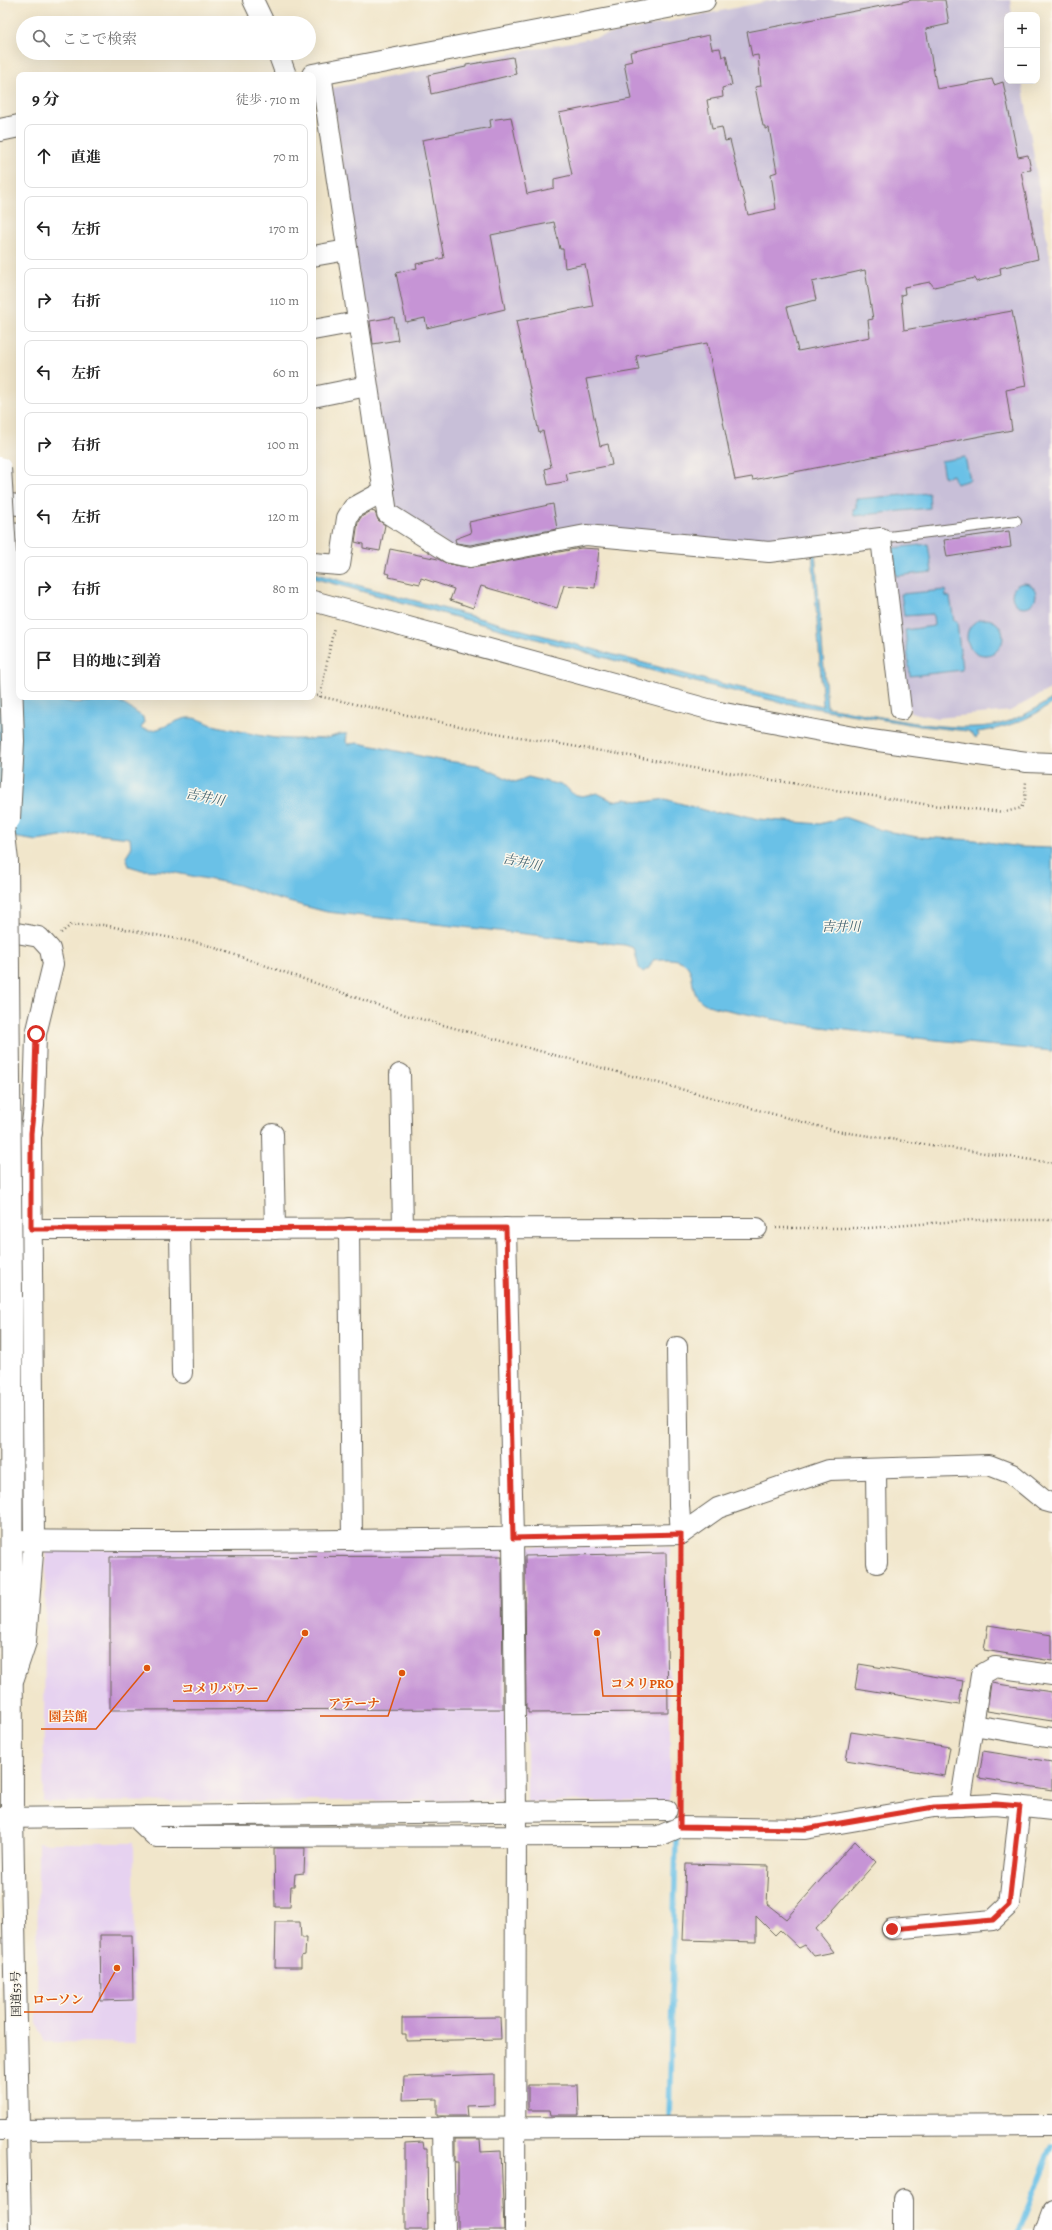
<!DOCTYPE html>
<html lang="ja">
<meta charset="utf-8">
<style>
:root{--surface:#fff;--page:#f2f2f2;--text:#222;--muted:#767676;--line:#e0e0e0}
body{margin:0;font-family:Alegreya,"Noto Serif JP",serif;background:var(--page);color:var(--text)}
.controls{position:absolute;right:12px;top:12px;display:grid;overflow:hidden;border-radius:8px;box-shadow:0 4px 16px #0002}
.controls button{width:36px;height:36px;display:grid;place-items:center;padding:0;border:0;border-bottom:1px solid var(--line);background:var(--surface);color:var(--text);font:20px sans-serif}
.stop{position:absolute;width:12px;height:12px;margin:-9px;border:3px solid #d93025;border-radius:50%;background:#fff}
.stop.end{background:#d93025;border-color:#fff;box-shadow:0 1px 4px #0008}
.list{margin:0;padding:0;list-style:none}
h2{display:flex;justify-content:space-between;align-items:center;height:52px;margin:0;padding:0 16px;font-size:17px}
h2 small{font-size:13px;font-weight:400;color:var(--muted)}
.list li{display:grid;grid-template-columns:26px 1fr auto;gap:12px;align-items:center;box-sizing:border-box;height:64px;margin:0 8px 8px;padding:0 8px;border:1px solid var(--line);border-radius:8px}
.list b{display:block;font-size:15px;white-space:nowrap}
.list em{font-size:13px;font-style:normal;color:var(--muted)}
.icon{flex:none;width:22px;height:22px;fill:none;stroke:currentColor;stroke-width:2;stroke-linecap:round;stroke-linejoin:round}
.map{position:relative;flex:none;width:1052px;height:2230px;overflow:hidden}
.search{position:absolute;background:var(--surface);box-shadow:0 4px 16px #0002;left:16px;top:16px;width:300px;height:44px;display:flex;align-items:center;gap:10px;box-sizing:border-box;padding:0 14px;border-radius:22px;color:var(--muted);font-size:15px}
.panel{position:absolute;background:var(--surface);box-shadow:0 4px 16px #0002;left:16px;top:72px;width:300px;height:628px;border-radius:8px}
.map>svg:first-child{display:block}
.built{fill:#e6d2f0}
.industrial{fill:#c8bfd8}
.water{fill:#6ac1e7;stroke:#436e82}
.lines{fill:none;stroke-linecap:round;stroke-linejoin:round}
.stream{stroke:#6ac1e7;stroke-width:5.5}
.building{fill:#c694d5;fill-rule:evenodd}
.lane-casing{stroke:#676359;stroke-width:12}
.street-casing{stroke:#676359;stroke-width:22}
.secondary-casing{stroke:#676359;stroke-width:24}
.highway-casing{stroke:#676359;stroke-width:24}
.path{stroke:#676359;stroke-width:2.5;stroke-dasharray:1 3;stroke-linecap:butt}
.lane{stroke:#fff;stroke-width:10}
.street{stroke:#fff;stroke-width:20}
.secondary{stroke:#fff;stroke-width:22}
.highway{stroke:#fff;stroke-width:22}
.highway-bridge-casing{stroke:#676359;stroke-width:24;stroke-linecap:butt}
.highway-bridge{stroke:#fff;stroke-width:22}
.route{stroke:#d93025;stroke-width:5}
.labels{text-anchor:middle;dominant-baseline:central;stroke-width:3;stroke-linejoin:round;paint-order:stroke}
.street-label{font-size:12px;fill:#1c1c1c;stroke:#fbf7ec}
.water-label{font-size:13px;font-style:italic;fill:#3b5e6d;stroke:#fbf7ec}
.leader{fill:none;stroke:#de560d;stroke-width:1.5}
.callout-dot{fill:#de560d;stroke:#fbf7ec;stroke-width:1.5}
.callout-label{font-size:13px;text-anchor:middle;font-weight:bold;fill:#de560d;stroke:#fbf7ec;stroke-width:3;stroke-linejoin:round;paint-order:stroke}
</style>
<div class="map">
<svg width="1052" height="2230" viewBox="0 0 1052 2230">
<rect width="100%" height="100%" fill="#fbf7ec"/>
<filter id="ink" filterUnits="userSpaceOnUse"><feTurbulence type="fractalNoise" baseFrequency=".025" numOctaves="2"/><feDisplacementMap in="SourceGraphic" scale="8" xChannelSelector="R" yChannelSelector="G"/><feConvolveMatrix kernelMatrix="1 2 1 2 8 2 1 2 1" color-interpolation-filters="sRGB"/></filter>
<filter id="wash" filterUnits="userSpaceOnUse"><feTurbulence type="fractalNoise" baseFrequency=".012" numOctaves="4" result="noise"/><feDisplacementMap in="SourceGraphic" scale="16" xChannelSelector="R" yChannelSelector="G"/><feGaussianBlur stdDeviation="0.9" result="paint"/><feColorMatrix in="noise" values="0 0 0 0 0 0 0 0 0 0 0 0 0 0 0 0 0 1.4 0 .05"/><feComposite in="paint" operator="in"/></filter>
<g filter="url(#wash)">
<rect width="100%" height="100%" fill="#f1e6cb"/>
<g class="built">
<path d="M527 1546 670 1547V1801L527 1802Z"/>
<path d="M503 1548 507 1800 43 1802 46 1550Z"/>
<path d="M38 1843H134L135 2043 45 2042 37 2023Z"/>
</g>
<path class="industrial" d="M773 0H1010L1012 15H1007V81H1022L1052 271V688L1010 711 937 718 910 712 886 532 769 546 584 530 471 551 452 548 392 508 332 88 597 37Z"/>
<g class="water">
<path d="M965 457 970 480 956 484 953 475 944 477 941 461Z"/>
<path d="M929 493 930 508 854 516 853 509 856 508V499Z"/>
<path d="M928 544 932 572 896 576 893 548Z"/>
<path d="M812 551H815L827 707C875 715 953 735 1000 724 1019 719 1035 709 1052 699V704C1028 719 1005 729 977 732L979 735 976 738 968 731 920 726 779 702 683 679 313 578V573L710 681 823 706Z"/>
<circle cx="1024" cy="595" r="12"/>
<path d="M945 590 946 596 950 597 954 621 957 622 962 670 910 676 905 630 934 626 933 614 904 616 901 594Z"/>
<circle cx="985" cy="637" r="18"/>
<path d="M0 656 19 697H59C73 709 98 697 115 701 124 703 135 712 143 717L144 723 141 728C156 736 174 719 188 718 200 717 206 724 217 726 242 731 267 739 292 739 303 739 315 739 326 738 334 737 338 733 347 734L346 742 348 744 359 743 439 760 478 765 515 782 528 777 565 786 573 794 582 796 597 793 613 801 625 799 645 802 665 799 714 813 730 812 759 819 820 824 844 817 881 830 917 837 975 840 1020 847 1052 848V1051C972 1044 893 1036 813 1026 786 1022 760 1017 733 1011 725 1009 714 1008 706 1004 679 992 711 952 653 960L649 968 643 972 639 968 634 948 625 945 327 912 277 899 238 885 166 871 142 870 129 866 126 857 131 849 130 838 84 833 37 841 0 835Z"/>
</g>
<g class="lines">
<g class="stream">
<path d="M669 2121 676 1839"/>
<path d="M1019 2230 1052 2146"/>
</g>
</g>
<g id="blocks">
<g class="building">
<path d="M912 0H945L949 24 926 29 937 89 992 79 994 85 1003 82 1018 157 1028 155 1031 170 1021 171 1038 259 1000 268 1001 275 976 282 975 278 934 287 930 282 904 287 905 294 901 295 904 330 1012 311 1026 386 1006 390 1012 430 753 480 752 477 735 480 707 343 636 356 639 370 586 379 600 446 608 444 612 465 566 474 568 481 548 485 545 469 551 467 543 431 539 433 516 321 593 306 585 264 565 268 563 249H560L554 222 491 235 505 309 427 328 425 318 406 322 396 273 417 268 416 264 444 258 422 140 491 127 490 120 511 117 527 194 554 188V179L572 175 559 113 631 99 624 63 632 61 630 52 709 35 712 49 720 48 722 57 726 55 732 85 722 88 723 97 707 100 712 129 722 127 725 141 730 140 748 215 776 209 771 174 777 172 769 128 765 129V126H763L755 87 761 86 758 55 752 56 747 32ZM865 270 873 319 868 320 870 337 798 351 787 307 816 300 812 282Z"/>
<path d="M513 57 516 74 431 94 428 75 466 67V65Z"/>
<path d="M394 317 398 340 373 344 370 321Z"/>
<path d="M553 504 557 529 470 545 456 543 455 539 471 533 469 522Z"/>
<path d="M371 511 375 512 378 520 385 525 380 551 363 548V544L355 542 358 522 361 517Z"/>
<path d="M1009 531 1011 547 947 557 944 540Z"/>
<path d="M581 548 599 549 595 588 564 585 557 608 481 586 473 608 450 600 454 589 421 578 420 584 389 577 390 574 385 573 390 549 438 559 448 564 472 568Z"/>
<path d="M666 1553 668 1712 528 1713V1709H526L525 1556Z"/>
<path d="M502 1556 503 1709 110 1710V1557Z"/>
<path d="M988 1625 1052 1635V1661L984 1650Z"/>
<path d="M859 1664 963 1681 959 1705 855 1688Z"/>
<path d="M991 1683 1052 1692V1721L987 1711Z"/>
<path d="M851 1732 950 1747 945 1776 846 1760Z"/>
<path d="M983 1751 1052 1762V1790L979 1778Z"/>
<path d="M855 1841 876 1862 816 1929 834 1952 814 1956 805 1945 799 1948 780 1930 775 1935 756 1916V1942L683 1940 686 1864 769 1866 767 1904 786 1919Z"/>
<path d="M274 1848H305L304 1873 295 1874 294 1886H291L290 1907H275Z"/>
<path d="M276 1922H300L301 1938H306L305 1955 301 1956V1967H275Z"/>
<path d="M100 1935H132L133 2000 101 2001Z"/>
<path d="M500 2017 501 2039 406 2041V2034H402V2018Z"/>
<path d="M494 2074V2105L466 2106 467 2116H437V2099L403 2100 404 2077Z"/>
<path d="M528 2085H578L579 2115H551L550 2110H528Z"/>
<path d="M455 2139H480L481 2152 501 2151 504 2230H458V2162H455Z"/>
<path d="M423 2142 424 2148H427L428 2230H405V2143Z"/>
</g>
</g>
</g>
<g filter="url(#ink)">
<use href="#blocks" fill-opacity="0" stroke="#676359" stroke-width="1"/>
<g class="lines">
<g class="lane-casing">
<path id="lane" d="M881 538 1016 521"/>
</g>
<g class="street-casing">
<g id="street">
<path d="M253 0 264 23"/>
<path d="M278 53 286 75"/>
<path d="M321 74 387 513 450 553 470 557 586 535 769 552 881 538 901 710"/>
<path d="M313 256 347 250"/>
<path d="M313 330 357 322"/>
<path d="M313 397 367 386"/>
<path d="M0 503 19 505"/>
<path d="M0 532 19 534"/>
<path d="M313 563 340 565 347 518 353 508 384 491"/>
<path d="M313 601 719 712 864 739 1027 762 1052 763"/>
<path d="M0 930 39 937 50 949 53 964 36 1034 34 1106 31 1133 34 1540 26 1642 14 1678"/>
<path d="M400 1074 403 1228"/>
<path d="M273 1134 275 1229"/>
<path d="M349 1228 352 1540"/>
<path d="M506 1228 513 1538 516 1811 515 2230"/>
<path d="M31 1229 757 1228"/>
<path d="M180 1229 182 1373"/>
<path d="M677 1347 679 1505 681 1534"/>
<path d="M876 1470 877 1563"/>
<path d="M11 1540C234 1543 458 1539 681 1534L718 1508 829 1470 989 1465 1012 1474 1045 1501 1052 1503"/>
<path d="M973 1725 1052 1738"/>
<path d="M960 1806 981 1675 995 1667 1052 1675"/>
<path d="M134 1816 156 1837 659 1836 680 1827 805 1829 934 1807 996 1804 1052 1810"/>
<path d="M0 1818 667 1810"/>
<path d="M892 1929 993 1920 1009 1905 1020 1806"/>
<path d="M443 2127 445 2230"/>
<path d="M0 2130 1052 2125"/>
<path d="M903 2199V2230"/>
<path d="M1045 2230 1052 2211"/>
</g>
</g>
<g class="secondary-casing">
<g id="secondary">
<path d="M313 75 704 0"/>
<path d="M0 130 19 126"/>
<path d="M0 1134 31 1133"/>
</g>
</g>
<g class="highway-casing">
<path id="highway" d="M11 1297 12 1817 20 2230"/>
</g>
<g class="path">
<path d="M313 695 473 729 747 776 930 805 1005 812 1021 808 1025 800 1026 780"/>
<path d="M320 697 334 627"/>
<path d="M61 933 71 925H103L204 944 406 1015 836 1131 1052 1163"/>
<path d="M776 1228H869L971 1220H1052"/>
<path d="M680 1796 681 1553"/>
</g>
<use href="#lane" class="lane"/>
<use href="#street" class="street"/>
<use href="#secondary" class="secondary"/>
<use href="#highway" class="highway"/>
<g class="highway-bridge-casing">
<g id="highway-bridge">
<path d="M0 468 9 618 13 741 9 819"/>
<path d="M0 799 7 861 11 1297"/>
</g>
</g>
<use href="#highway-bridge" class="highway-bridge"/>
</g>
</g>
<g class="lines" filter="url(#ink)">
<path class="route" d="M36 1034 34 1106 31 1133V1229L506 1228 513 1538 681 1534 680 1827 805 1829 934 1807 996 1804 1020 1806 1009 1905 993 1920 892 1929"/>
</g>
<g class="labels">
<g class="street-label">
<text transform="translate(16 1994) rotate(-91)">国道53号</text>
</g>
<g class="water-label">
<text transform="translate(205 797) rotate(12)">吉井川</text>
<text transform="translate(522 862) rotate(12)">吉井川</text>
<text x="841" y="926">吉井川</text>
</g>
</g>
<path class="leader" d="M597 1633L603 1696H682M305 1633L267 1701H173M402 1673L388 1716H320M147 1668L96 1729H41M117 1968L92 2012H24"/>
<g class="callout-dot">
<circle cx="597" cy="1633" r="4"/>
<circle cx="305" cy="1633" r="4"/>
<circle cx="402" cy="1673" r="4"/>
<circle cx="147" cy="1668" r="4"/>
<circle cx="117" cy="1968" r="4"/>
</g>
<g class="callout-label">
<text x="642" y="1688">コメリPRO</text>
<text x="220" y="1693">コメリパワー</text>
<text x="354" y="1708">アテーナ</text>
<text x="68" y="1721">園芸館</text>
<text x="58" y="2004">ローソン</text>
</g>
</svg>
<div class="controls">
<button>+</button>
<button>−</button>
</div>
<div class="stop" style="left:36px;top:1034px"></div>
<div class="stop end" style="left:892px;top:1929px"></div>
<div class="search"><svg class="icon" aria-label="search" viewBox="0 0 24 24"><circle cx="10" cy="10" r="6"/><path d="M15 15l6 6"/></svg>ここで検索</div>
<section class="panel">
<h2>9 分<small>徒歩 · 710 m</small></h2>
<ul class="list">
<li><svg class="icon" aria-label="ahead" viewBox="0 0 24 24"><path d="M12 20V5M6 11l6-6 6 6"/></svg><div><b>直進</b></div><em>70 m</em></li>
<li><svg class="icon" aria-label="left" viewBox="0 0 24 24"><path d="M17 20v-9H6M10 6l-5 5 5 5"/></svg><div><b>左折</b></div><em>170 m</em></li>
<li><svg class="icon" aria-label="right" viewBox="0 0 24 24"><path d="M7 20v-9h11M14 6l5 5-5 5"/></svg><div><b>右折</b></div><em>110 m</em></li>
<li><svg class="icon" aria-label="left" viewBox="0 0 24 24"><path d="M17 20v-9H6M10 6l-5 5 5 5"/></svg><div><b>左折</b></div><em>60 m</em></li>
<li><svg class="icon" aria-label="right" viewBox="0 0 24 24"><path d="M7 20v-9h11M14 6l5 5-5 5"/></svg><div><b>右折</b></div><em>100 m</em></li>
<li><svg class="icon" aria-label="left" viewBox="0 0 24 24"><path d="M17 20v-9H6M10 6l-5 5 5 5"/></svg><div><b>左折</b></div><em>120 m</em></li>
<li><svg class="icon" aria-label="right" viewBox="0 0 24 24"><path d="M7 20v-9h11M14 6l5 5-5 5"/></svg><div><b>右折</b></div><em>80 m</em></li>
<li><svg class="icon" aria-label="arrive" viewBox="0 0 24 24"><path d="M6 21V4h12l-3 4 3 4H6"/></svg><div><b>目的地に到着</b></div></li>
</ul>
</section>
</div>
